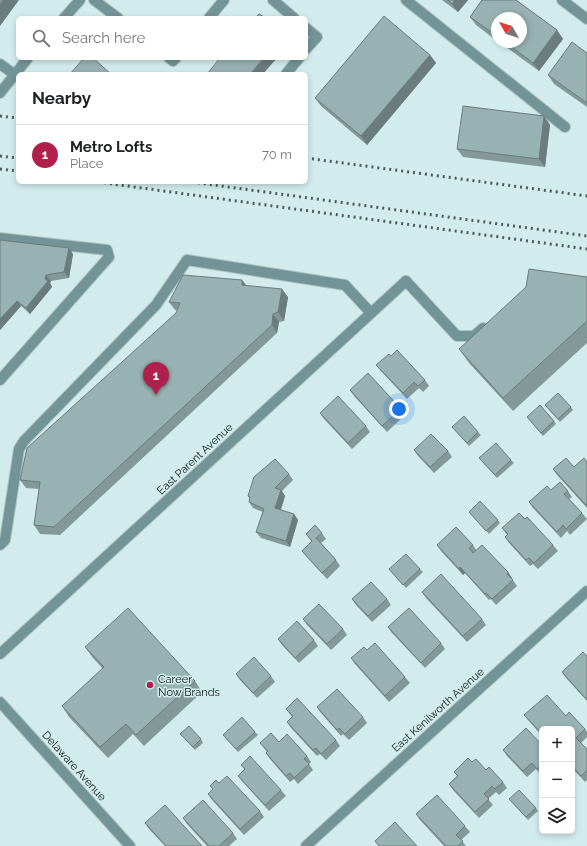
<!DOCTYPE html>
<meta charset="utf-8">
<style>
:root{--surface:#fff;--page:#f2f2f2;--text:#202124;--muted:#757577;--line:#e0e0e0;--accent:#b1204d}
body{margin:0;font-family:Raleway,sans-serif;background:var(--page);color:var(--text)}
.controls{position:absolute;right:12px;bottom:12px;display:grid;overflow:hidden;border-radius:6px;box-shadow:0 2px 6px #0003}
.controls button{width:36px;height:36px;display:grid;place-items:center;padding:0;border:0;border-bottom:1px solid var(--line);background:var(--surface);color:var(--text);font:20px sans-serif}
.compass{position:absolute;left:491px;top:12px;width:36px;height:36px;border-radius:50%;background:var(--surface);box-shadow:0 2px 6px #0003;rotate:309deg}
.you{position:absolute;left:399px;top:409px;width:14px;height:14px;margin:-10px;border:3px solid #fff;border-radius:50%;background:#1a73e8;box-shadow:0 0 0 6px #1a73e833}
.badge{display:grid;place-items:center;width:26px;height:26px;border-radius:50%;background:var(--accent);color:#fff;font-size:13px;font-weight:700}
.pin{position:absolute;translate:-50% -33px;filter:drop-shadow(0 1px 2px #0008)}
.pin::after{content:'';position:absolute;top:21px;width:14px;height:12px;background:inherit;clip-path:polygon(0 0,100% 0,50% 100%)}
.list{margin:0;padding:0;list-style:none}
h2{display:flex;justify-content:space-between;align-items:center;height:52px;margin:0;padding:0 16px;font-size:17px}
h2 small{font-size:13px;font-weight:400;color:var(--muted)}
.list li{display:grid;grid-template-columns:26px 1fr auto;gap:12px;align-items:center;box-sizing:border-box;height:60px;padding:0 16px;border-top:1px solid var(--line)}
.list b{display:block;font-size:15px;white-space:nowrap}
.list p{margin:0;font-size:13px;white-space:nowrap;color:var(--muted)}
.list em{font-size:13px;font-style:normal;color:var(--muted)}
.icon{flex:none;width:22px;height:22px;fill:none;stroke:currentColor;stroke-width:2;stroke-linecap:round;stroke-linejoin:round}
.map{position:relative;flex:none;width:587px;height:846px;overflow:hidden}
.search{position:absolute;background:var(--surface);box-shadow:0 2px 6px #0003;left:16px;top:16px;width:292px;height:44px;display:flex;align-items:center;gap:10px;box-sizing:border-box;padding:0 14px;border-radius:6px;color:var(--muted);font-size:15px}
.panel{position:absolute;background:var(--surface);box-shadow:0 2px 6px #0003;left:16px;top:72px;width:292px;height:112px;border-radius:6px}
.map>svg:first-child{display:block}
.lines{fill:none;stroke-linecap:round;stroke-linejoin:round}
.lane-casing{stroke:#aec5c6;stroke-width:12}
.street-casing{stroke:#aec5c6;stroke-width:12}
.lane{stroke:#739496;stroke-width:10}
.street{stroke:#739496;stroke-width:10}
.rail{stroke:#4c5c5c;stroke-width:3;stroke-dasharray:2 4;stroke-linecap:butt}
.wall{fill:#839899}
.shaded-wall{fill:#6a7c7d}
.building{fill:#98b1b2;stroke:#6a7c7d}
.poi-dot{fill:#b1204d;stroke:#d2eced;stroke-width:1.5}
.labels{text-anchor:middle;dominant-baseline:central;stroke-width:3;stroke-linejoin:round;paint-order:stroke}
.street-label{font-size:11px;fill:#0c1616;stroke:#d2eced}
.poi-label{font-size:11px;fill:#0c1616;stroke:#d2eced;text-anchor:start}
</style>
<div class="map">
<svg width="587" height="846" viewBox="0 0 587 846">
<rect width="100%" height="100%" fill="#d2eced"/>
<g class="lines">
<g class="lane-casing">
<g id="lane">
<path d="M94 0 118 18"/>
<path d="M273 0 294 18"/>
<path d="M406 0 565 127"/>
<path d="M209 18 224 0"/>
<path d="M306 28 317 37 306 49"/>
<path d="M169 58 173 61 176 58"/>
<path d="M0 64 14 74"/>
<path d="M286 74 299 58"/>
<path d="M0 238 107 250 109 257 0 380"/>
<path d="M406 281 457 336H474L483 328"/>
<path d="M0 545 5 540 19 449 24 441 156 305 187 260 345 285 371 313"/>
</g>
</g>
<g class="street-casing">
<g id="street">
<path d="M562 0 587 19"/>
<path d="M64 18 80 0"/>
<path d="M0 93 28 58"/>
<path d="M0 654 406 281"/>
<path d="M0 702 130 846"/>
<path d="M306 846 587 591"/>
</g>
</g>
<use href="#lane" class="lane"/>
<use href="#street" class="street"/>
<g class="rail">
<path d="M0 116 18 118"/>
<path d="M0 156 18 158"/>
<path d="M306 158 587 196"/>
<path d="M0 169 18 171"/>
<path d="M98 182 587 249"/>
<path d="M192 182 587 236"/>
</g>
</g>
<g class="wall">
<path d="M442 0H468L458 12Z"/>
<path d="M482 0H516L557 30 563 39 539 71 499 42H521V18H497V41L476 25 470 17Z"/>
<path d="M587 53V107L554 84 548 75Z"/>
<path d="M430 55 436 63 367 145 321 106 315 98Z"/>
<path d="M544 116 550 125 545 167 463 157 457 149Z"/>
<path d="M0 240 73 254 69 278 51 281 50 283 52 287 30 314 21 306 0 330Z"/>
<path d="M587 277V343L513 411 469 363 459 349Z"/>
<path d="M242 280 246 285 288 297 284 321 279 322 277 333 60 535 40 534 34 525 39 489 26 488 20 480 176 313 177 310H175L169 302Z"/>
<path d="M391 356 425 380 429 386 423 392 419 388 407 399 381 371 376 365Z"/>
<path d="M350 390 401 409 406 414 387 432 354 396Z"/>
<path d="M545 405 571 407 573 410 560 422Z"/>
<path d="M320 413 366 426 370 432 352 449 324 419Z"/>
<path d="M527 417 554 421 556 424 543 436Z"/>
<path d="M452 427 478 432 481 435 469 446Z"/>
<path d="M414 450 448 451 452 457 434 473 418 456Z"/>
<path d="M479 458 511 460 514 463 497 478Z"/>
<path d="M587 462V508L557 475 553 469 574 467Z"/>
<path d="M289 474 293 480 282 491 285 496 281 510 294 514 298 520 290 547 261 538 256 532 263 512 253 508 249 502 250 498 248 496Z"/>
<path d="M551 490 568 491 572 497 569 499 582 513 587 519 570 535 567 531 561 538 533 508 529 502Z"/>
<path d="M469 512 498 520 500 523 489 534Z"/>
<path d="M525 519 553 545 558 551 538 569 533 564 530 566 509 543 505 537 507 535 502 528Z"/>
<path d="M322 533 326 539 321 543 336 560 340 566 327 579 306 556 302 551 312 542 306 534Z"/>
<path d="M437 545H473L476 550 512 578V579L517 586 496 605 491 599 489 600 465 573 463 575 441 551Z"/>
<path d="M389 569H420L423 572 406 588Z"/>
<path d="M422 592 482 619 486 625 467 642 426 598Z"/>
<path d="M352 599H387L391 605 372 622 356 605Z"/>
<path d="M303 619 343 629 347 635 331 650 307 625Z"/>
<path d="M388 627 441 643 445 649 425 668 392 633Z"/>
<path d="M278 639 314 640 318 646 299 663 282 645Z"/>
<path d="M85 647 195 681 202 692 144 746 133 734 108 758 69 717 62 706 103 669 93 658Z"/>
<path d="M367 650 405 677 410 683 389 702 355 664 351 658Z"/>
<path d="M587 656V701L566 678 562 672Z"/>
<path d="M236 674 271 676 275 682 257 698 240 680Z"/>
<path d="M317 707 363 717 367 723 349 740 343 734 341 736 321 713Z"/>
<path d="M286 709 336 740 340 746 326 760 320 754 317 756 291 728 287 722 292 717Z"/>
<path d="M524 715 566 716 585 729 587 732V737L581 743 587 749V780L585 782 572 768V729H542V736L529 721Z"/>
<path d="M255 732 258 735 238 752 223 735Z"/>
<path d="M180 734 201 739 203 743 195 750Z"/>
<path d="M279 742 307 756 311 762 309 764 313 770 298 784 294 779 290 782 270 759 266 753 267 752 260 743Z"/>
<path d="M542 745V774L541 775 536 769 527 777 507 756 503 750Z"/>
<path d="M472 762 486 770 503 782 507 788 499 795 496 792 488 799 493 805 479 818 453 790 449 784 457 776 454 772Z"/>
<path d="M241 765 281 790 286 796 269 811 242 781 238 776 244 769Z"/>
<path d="M210 786 260 811 264 817 244 835 212 800 208 794 213 789Z"/>
<path d="M509 799 536 808 538 811 528 820Z"/>
<path d="M416 814 465 826 470 832 461 840 466 846H444L420 820Z"/>
<path d="M183 818 233 833 237 839 229 846H207L187 824Z"/>
<path d="M145 823 202 846H165L149 829Z"/>
</g>
<g class="shaded-wall">
<path d="M3 0H19L0 26V5Z"/>
<path d="M455 0H468L458 12 452 4Z"/>
<path d="M557 30 563 39 539 71 533 63Z"/>
<path d="M430 55 436 63 367 145 361 136Z"/>
<path d="M264 58H277L263 74H250Z"/>
<path d="M544 116 550 125 545 167 539 159Z"/>
<path d="M69 248 73 254 69 278 64 272Z"/>
<path d="M46 275 51 281 50 283 52 287 30 314 26 308 45 279Z"/>
<path d="M242 280 248 288 242 285Z"/>
<path d="M282 289 288 297 284 321 278 312Z"/>
<path d="M17 301 21 306 0 330V319Z"/>
<path d="M273 314 279 322 277 333 272 325Z"/>
<path d="M281 490 285 496 279 514 275 508Z"/>
<path d="M294 514 298 520 290 547 286 541Z"/>
<path d="M460 567 465 573 463 575 459 569Z"/>
<path d="M508 572 512 578 511 580 507 574Z"/>
</g>
<g class="building">
<path d="M0 0H3L0 5Z"/>
<path d="M448 0H455L452 4Z"/>
<path d="M482 0H516L557 30 533 63 505 42H521V18H497V36L470 17Z"/>
<path d="M259 14 266 18H255Z"/>
<path d="M384 16 430 55 361 136 315 98Z"/>
<path d="M572 42 587 53V103L548 75Z"/>
<path d="M84 58H93L111 74H70Z"/>
<path d="M220 58H264L250 74H207Z"/>
<path d="M463 106 544 116 539 159 457 149Z"/>
<path d="M0 240 69 248 64 272 46 275 45 279 48 281 26 308 17 301 0 319Z"/>
<path d="M529 269 587 277V321L503 398 459 349 526 287Z"/>
<path d="M183 275 242 280V285L282 289 278 312 273 314 272 325 54 527 34 525 40 482 20 480 27 448 176 313 180 303 169 302Z"/>
<path d="M397 350 425 380 418 386 414 382 403 393 376 365 389 354 391 356Z"/>
<path d="M368 373 401 409 382 426 350 390Z"/>
<path d="M558 393 571 407 558 419 545 405Z"/>
<path d="M338 396 366 426 348 443 320 413Z"/>
<path d="M540 405 554 421 541 433 527 417Z"/>
<path d="M464 416 478 432 467 443 452 427Z"/>
<path d="M431 434 448 451 430 467 414 450Z"/>
<path d="M496 443 511 460 495 475 479 458Z"/>
<path d="M566 458 574 467 584 458 587 462V505H586L553 469Z"/>
<path d="M275 459 289 474 275 488 281 490 275 508 294 514 286 541 256 532 264 509 249 502 250 497 248 496 254 477Z"/>
<path d="M560 482 568 491 564 494 582 513 566 529 563 525 557 532 529 502 547 486 551 490Z"/>
<path d="M480 501 498 520 486 531 469 512Z"/>
<path d="M519 513 525 519 527 517 553 545 534 563 529 558 526 560 505 537 508 534 502 528Z"/>
<path d="M315 525 322 533 316 538 336 560 322 573 302 551 312 541 306 534Z"/>
<path d="M456 527 473 545 469 548 473 553 482 545 508 572 507 574 513 580 492 599 486 593 485 594 460 567 459 569 437 545Z"/>
<path d="M406 554 420 569 403 585 389 569Z"/>
<path d="M441 574 482 619 463 636 422 592Z"/>
<path d="M371 582 387 599 368 616 352 599Z"/>
<path d="M319 604 343 629 327 644 303 619Z"/>
<path d="M128 608 195 681 136 735 126 724 100 747 62 706 104 667 85 647Z"/>
<path d="M409 608 441 643 421 663 388 627Z"/>
<path d="M297 621 314 640 295 658 278 639Z"/>
<path d="M375 643 405 677 385 696 351 658 364 647 367 650Z"/>
<path d="M583 652 587 656V700L562 672Z"/>
<path d="M254 657 271 676 253 693 236 674Z"/>
<path d="M337 689 363 717 345 734 339 728 337 730 317 707Z"/>
<path d="M547 695 566 716 569 712 585 729 576 738 587 749V770L581 776 572 766V729H542V734L524 715Z"/>
<path d="M297 698 336 740 321 754 316 748 313 750 287 722 293 716 286 709Z"/>
<path d="M242 717 255 732 236 749 223 735Z"/>
<path d="M189 726 201 739 193 747 180 734Z"/>
<path d="M526 728 542 745V764L537 769 532 763 523 771 503 750Z"/>
<path d="M271 733 279 742 287 734 307 756 304 759 309 764 294 778 290 773 286 776 266 753 268 751 260 743Z"/>
<path d="M250 756 281 790 265 805 238 776 245 769 241 765Z"/>
<path d="M468 758 472 762 476 759 486 770 489 767 503 782 495 789 492 786 484 794 489 799 475 812 449 784 458 776 454 772Z"/>
<path d="M227 776 260 811 240 829 208 794 213 789 210 786 216 780 219 783Z"/>
<path d="M519 790 536 808 526 817 509 799Z"/>
<path d="M437 795 465 826 456 835 463 841 458 846H446L416 814Z"/>
<path d="M203 800 233 833 219 846H209L183 818Z"/>
<path d="M165 805 202 846H166L145 823Z"/>
<path d="M395 822 417 846H379L375 841Z"/>
</g>
<circle class="poi-dot" cx="150" cy="685" r="4"/>
<g class="labels">
<g class="street-label">
<text transform="translate(195 459) rotate(-43)">East Parent Avenue</text>
<text transform="translate(438 710) rotate(-42)">East Kenilworth Avenue</text>
<text transform="translate(74 766) rotate(48)">Delaware Avenue</text>
</g>
<g class="poi-label">
<text x="158" y="679">Career<tspan x="158" dy="13">Now Brands</tspan></text>
</g>
</g>
</svg>
<div class="controls">
<button>+</button>
<button>−</button>
<button><svg class="icon" aria-label="layers" viewBox="0 0 24 24"><path d="M12 4l9 5-9 5-9-5zM3 14l9 5 9-5"/></svg></button>
</div>
<svg class="compass" viewBox="-18 -18 36 36"><path d="M0-13l5 13h-10z" fill="#e53935"/><path d="M0 13l5-13h-10z" fill="#757577"/></svg>
<div class="you"></div>
<div class="pin badge" style="left:156px;top:395px">1</div>
<div class="search"><svg class="icon" aria-label="search" viewBox="0 0 24 24"><circle cx="10" cy="10" r="6"/><path d="M15 15l6 6"/></svg>Search here</div>
<section class="panel">
<h2>Nearby<small></small></h2>
<ul class="list">
<li><span class="badge">1</span><div><b>Metro Lofts</b><p>Place</p></div><em>70 m</em></li>
</ul>
</section>
</div>
